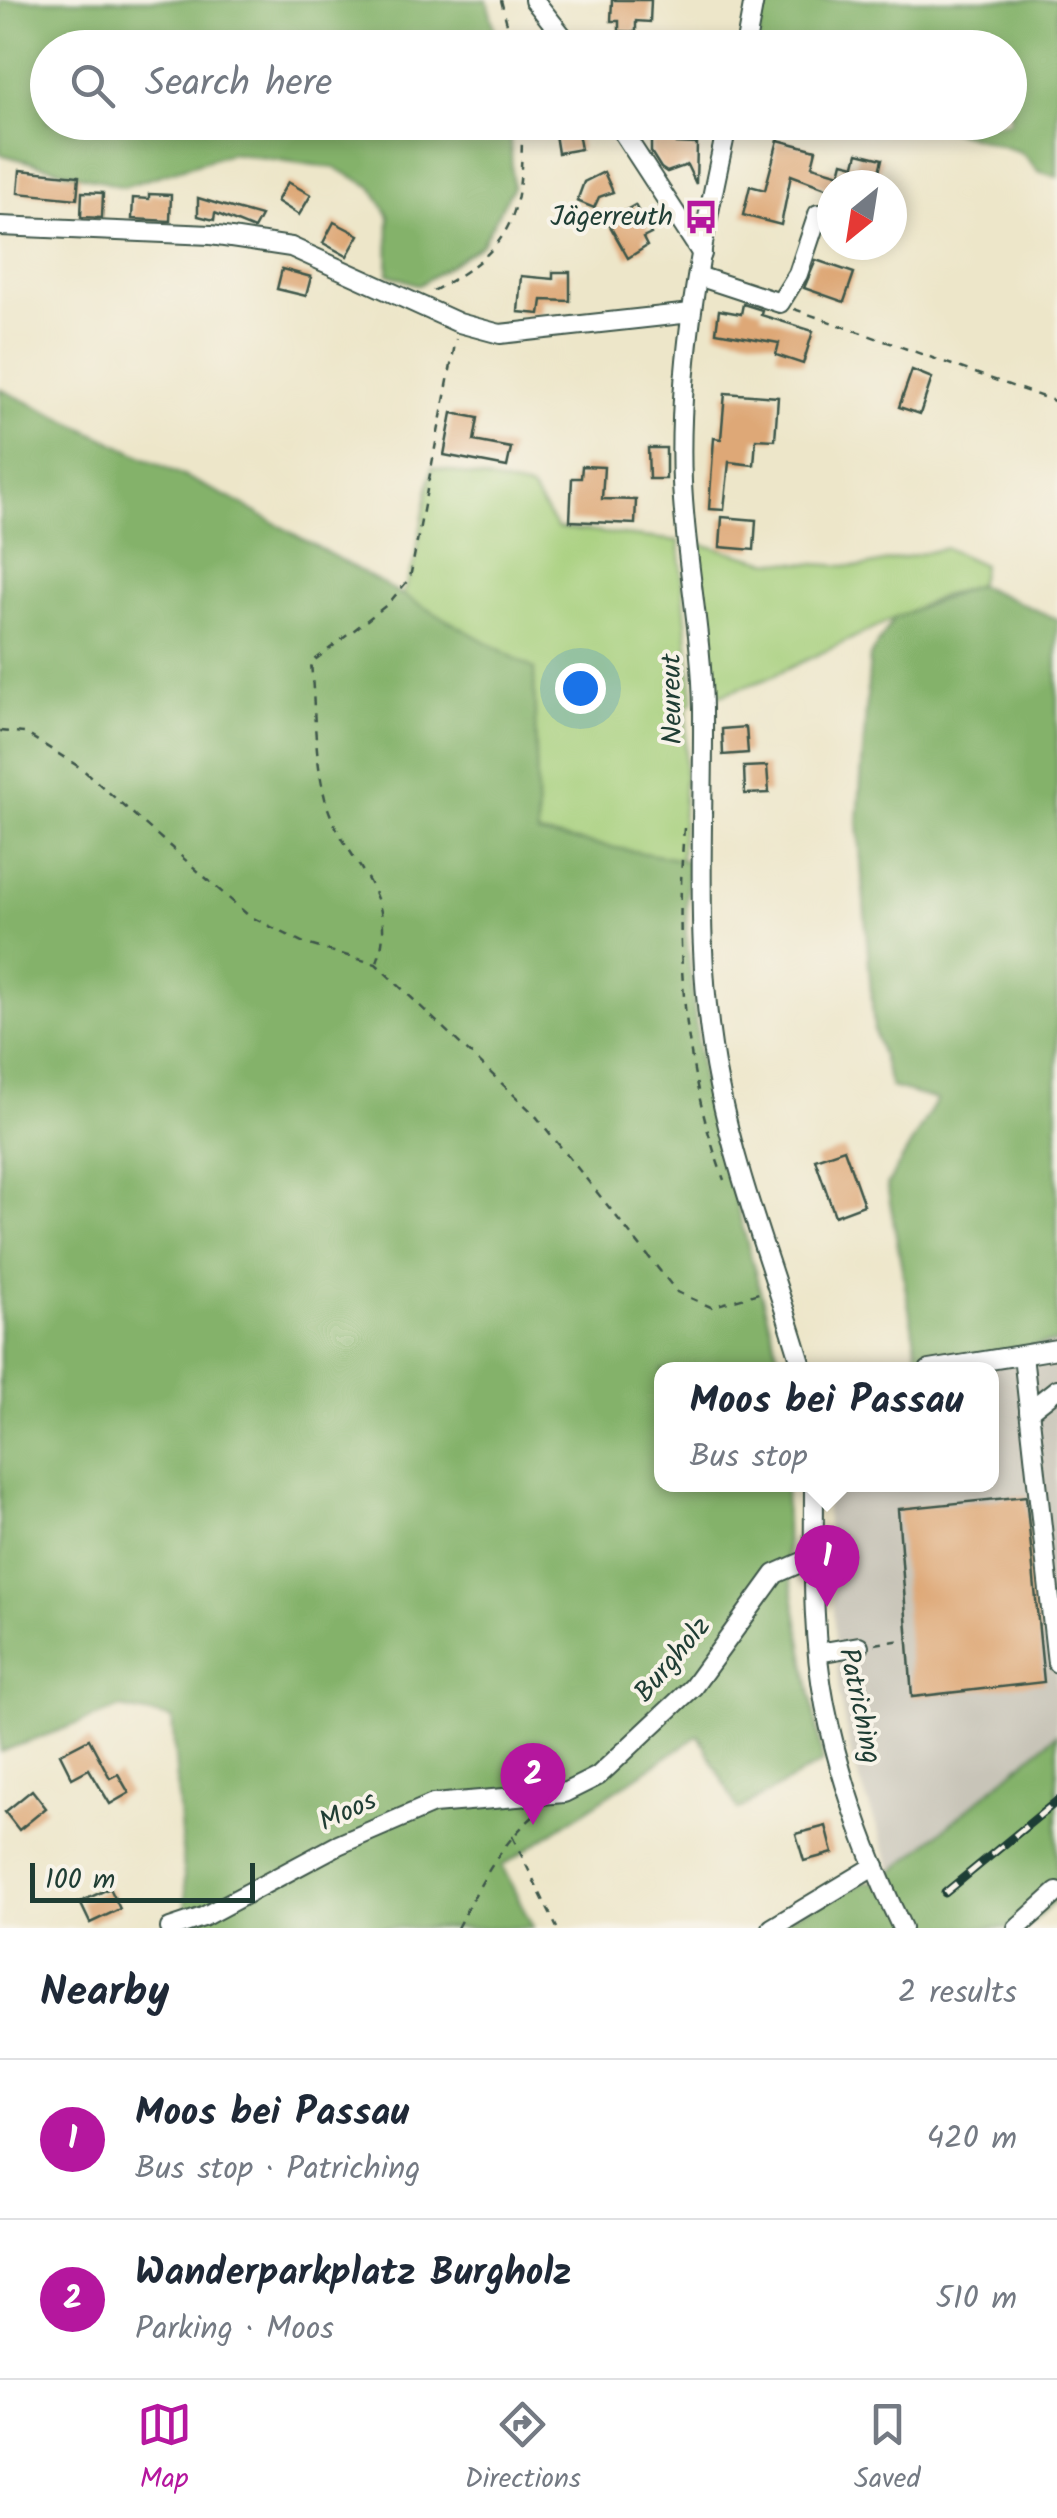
<!DOCTYPE html>
<meta charset="utf-8">
<style>
:root{--surface:#fff;--page:#f6f6f7;--text:#1f2937;--muted:#747a83;--line:#e0e1e3;--accent:#b5179e}
body{margin:0;font-family:Kalam,sans-serif;background:var(--page);color:var(--text)}
.compass{position:absolute;left:817px;top:170px;width:90px;height:90px;border-radius:50%;background:var(--surface);box-shadow:0 5px 15px #0003;rotate:210deg}
.scale{position:absolute;left:30px;bottom:25px;width:225px;box-sizing:border-box;padding-left:10px;border:5px solid #1f3d34;border-top:0;font-size:28px;line-height:35px;white-space:nowrap;color:#1f3d34;-webkit-text-stroke:8px #f7f3e8;paint-order:stroke}
.you{position:absolute;left:580px;top:688px;width:35px;height:35px;margin:-25px;border:8px solid #fff;border-radius:50%;background:#1a73e8;box-shadow:0 0 0 15px #1a73e833}
.badge{display:grid;place-items:center;width:65px;height:65px;border-radius:50%;background:var(--accent);color:#fff;font-size:32px;font-weight:700}
.pin{position:absolute;translate:-50% -82px;filter:drop-shadow(0 2px 5px #0008)}
.pin::after{content:'';position:absolute;top:52px;width:35px;height:30px;background:inherit;clip-path:polygon(0 0,100% 0,50% 100%)}
.popup{position:absolute;left:654px;top:1362px;width:345px;height:130px;box-sizing:border-box;display:grid;place-content:center;border-radius:20px;background:var(--surface);filter:drop-shadow(0 2px 8px #0005);font-size:32px;white-space:nowrap;color:var(--muted)}
.popup b{font-size:38px;color:var(--text)}
.popup::after{content:'';position:absolute;left:50%;top:100%;margin-left:-20px;border:20px solid transparent;border-top-color:var(--surface)}
.list{margin:0;padding:0;list-style:none}
h2{display:flex;justify-content:space-between;align-items:center;height:130px;margin:0;padding:0 40px;font-size:42px}
h2 small{font-size:32px;font-weight:400;color:var(--muted)}
.list li{display:grid;grid-template-columns:65px 1fr auto;gap:30px;align-items:center;box-sizing:border-box;height:160px;padding:0 40px;border-top:2px solid var(--line)}
.list b{display:block;font-size:38px;white-space:nowrap}
.list p{margin:0;font-size:32px;white-space:nowrap;color:var(--muted)}
.list em{font-size:32px;font-style:normal;color:var(--muted)}
.icon{flex:none;width:55px;height:55px;fill:none;stroke:currentColor;stroke-width:2;stroke-linecap:round;stroke-linejoin:round}
.map{position:relative;flex:none;width:1057px;height:1928px;overflow:hidden}
.search{position:absolute;background:var(--surface);box-shadow:0 5px 15px #0003;left:30px;right:30px;top:30px;height:110px;display:flex;align-items:center;gap:25px;box-sizing:border-box;padding:0 35px;border-radius:55px;color:var(--muted);font-size:38px}
.sheet{height:450px;background:var(--surface)}
nav{display:flex;justify-content:space-around;align-items:center;box-sizing:border-box;height:140px;border-top:2px solid var(--line);background:var(--surface);font-size:28px;color:var(--muted)}
nav a{display:grid;justify-items:center;gap:5px}
nav .on{color:var(--accent)}
.map>svg:first-child{display:block}
.industrial{fill:#c8c4b8}
.green{fill:#a6cf7b;stroke:#628658;stroke-width:2.5}
.forest{fill:#84b26b;stroke:#527850;stroke-width:2.5}
.building{fill:#dea877}
.lines{fill:none;stroke-linecap:round;stroke-linejoin:round}
.minor-casing{stroke:#3e564a;stroke-width:22}
.path{stroke:#3e564a;stroke-width:2.5;stroke-dasharray:8 8;stroke-linecap:butt}
.minor{stroke:#fff;stroke-width:18}
.rail-casing{stroke:#1f3d34;stroke-width:9}
.rail{stroke:#f7f3e8;stroke-width:5;stroke-dasharray:15;stroke-linecap:butt}
.labels{text-anchor:middle;dominant-baseline:central;stroke-width:8;stroke-linejoin:round;paint-order:stroke}
.poi-label{font-size:28px;fill:#1f3d34;stroke:#f7f3e8;text-anchor:end}
.street-label{font-size:28px;fill:#1f3d34;stroke:#f7f3e8}
</style>
<div class="map">
<svg width="1057" height="1928" viewBox="0 0 1057 1928">
<rect width="100%" height="100%" fill="#f7f3e8"/>
<filter id="ink" filterUnits="userSpaceOnUse"><feTurbulence type="fractalNoise" baseFrequency=".01" numOctaves="2"/><feDisplacementMap in="SourceGraphic" scale="20" xChannelSelector="R" yChannelSelector="G"/><feConvolveMatrix kernelMatrix="1 2 1 2 8 2 1 2 1" color-interpolation-filters="sRGB"/></filter>
<filter id="wash" filterUnits="userSpaceOnUse"><feTurbulence type="fractalNoise" baseFrequency=".0048" numOctaves="4" result="noise"/><feDisplacementMap in="SourceGraphic" scale="40" xChannelSelector="R" yChannelSelector="G"/><feGaussianBlur stdDeviation="2.25" result="paint"/><feColorMatrix in="noise" values="0 0 0 0 0 0 0 0 0 0 0 0 0 0 0 0 0 1.4 0 .05"/><feComposite in="paint" operator="in"/></filter>
<g filter="url(#wash)">
<rect width="100%" height="100%" fill="#ede6c9"/>
<path class="industrial" d="M1057 1342V1734L893 1872 852 1759 839 1695 824 1485 992 1484V1370L893 1369Z"/>
<g class="green">
<path d="M432 467 531 489 557 528 679 541 693 700 687 708 681 860 538 834 533 669 402 596 415 561Z"/>
<path d="M696 543 766 561 861 567 946 548 983 565 978 585 942 596 764 680 711 698Z"/>
</g>
<g class="forest">
<path d="M0 0H487L499 47 48 48V122L509 123 513 187 481 245 419 285 388 274 389 216 372 187 335 168 231 153 123 187 0 154Z"/>
<path d="M761 0H1057V177L1038 171 1021 152 927 123 1010 122V48H758Z"/>
<path d="M0 389 232 499 534 669 538 834 688 861 686 933 702 1080 782 1369 662 1370V1484L785 1485 787 1561 823 1762 738 1810 699 1735 502 1866 533 1928H188L172 1718 121 1708 0 1752Z"/>
<path d="M978 585 1057 619V1342L919 1364 887 1185 937 1100 891 1087 874 1030 858 822 870 656 895 617Z"/>
<path d="M1057 1734V1899L1027 1928H767L865 1882H881Z"/>
</g>
<g id="blocks">
<g class="building">
<path d="M612 0H651L650 22 636 21V32L619 31V21H611Z"/>
<path d="M553 122H576L581 149 558 153Z"/>
<path d="M651 122H679L676 143 697 144 696 184 687 165 667 172 661 168 651 152Z"/>
<path d="M778 140 816 150 812 166 840 174 843 162 855 165 858 153 882 159 876 185H832L831 190 791 175 781 225 743 215 750 186 765 190Z"/>
<path d="M20 170 79 176 77 199 18 193Z"/>
<path d="M604 172 613 192 599 197 594 208 577 201 584 182Z"/>
<path d="M288 182 311 195 299 215 277 201Z"/>
<path d="M82 192 103 193 102 218 81 217Z"/>
<path d="M149 194 171 195 170 221 132 219 133 198 149 199Z"/>
<path d="M198 198 218 204 261 216 254 229 215 213 214 220 198 216Z"/>
<path d="M635 205 651 234 643 238 647 246 628 258 610 226 622 220 614 217Z"/>
<path d="M334 222 359 235 347 256 323 243Z"/>
<path d="M816 260 854 273 844 302 804 288Z"/>
<path d="M282 269 311 277 306 296 277 289Z"/>
<path d="M553 272H570V301L542 300 540 314 518 312 521 276 553 279Z"/>
<path d="M743 304 762 310 761 315 813 331 803 364 776 355 779 343 716 332 719 310 741 314Z"/>
<path d="M912 370 932 378 920 414 899 407Z"/>
<path d="M725 393 778 397 775 440 756 439 754 465 729 462 724 510 709 509 714 438 721 439Z"/>
<path d="M452 413 478 418 474 441 511 448 507 467 444 455Z"/>
<path d="M648 448H666V479H649Z"/>
<path d="M582 466 604 467 602 499 636 500 635 524 570 521 572 478H581Z"/>
<path d="M722 517 756 520 754 550 720 547Z"/>
<path d="M746 727 748 753 723 755 722 729Z"/>
<path d="M767 766 769 793 745 794 744 767Z"/>
<path d="M844 1149 864 1205 835 1216 815 1159Z"/>
<path d="M1026 1496 1044 1682 912 1697 898 1509Z"/>
<path d="M89 1739 110 1778 118 1774 129 1793 110 1804 89 1769 72 1778 60 1754Z"/>
<path d="M32 1790 46 1808 19 1830 5 1812Z"/>
<path d="M826 1826 833 1853 804 1861 796 1834Z"/>
<path d="M110 1888 120 1909 90 1923 80 1902Z"/>
</g>
</g>
</g>
<g filter="url(#ink)">
<use href="#blocks" fill-opacity="0" stroke="#3e564a" stroke-width="2.5"/>
<g class="lines">
<g class="minor-casing">
<g id="minor">
<path d="M534 0 572 48"/>
<path d="M745 48 754 0"/>
<path d="M616 122 702 254"/>
<path d="M728 122C702 240 677 361 682 482 685 558 702 633 703 709 704 836 693 960 719 1086 738 1183 776 1275 803 1370"/>
<path d="M0 226 211 235 291 247 459 323 500 334 691 313"/>
<path d="M698 276 780 303 798 274 818 214 832 215"/>
<path d="M1023 1355 1057 1663"/>
<path d="M929 1370 1057 1349"/>
<path d="M1029 1411 1057 1389"/>
<path d="M814 1484C814 1557 811 1634 825 1705 840 1781 869 1859 902 1928"/>
<path d="M818 1653 859 1646"/>
<path d="M170 1928 203 1917 338 1845 433 1804 564 1793 598 1776 693 1687 775 1574 816 1556"/>
<path d="M772 1928 875 1866"/>
<path d="M1017 1928 1057 1892"/>
</g>
</g>
<g class="path">
<path d="M501 0 513 48"/>
<path d="M433 291C517 246 522 214 522 122"/>
<path d="M794 309 1057 402"/>
<path d="M0 731 25 733 81 768 249 916 306 944 376 964 535 1115 677 1292 711 1307 762 1292"/>
<path d="M684 828C675 945 682 1068 724 1180"/>
<path d="M377 962C403 891 338 859 324 794 314 751 315 706 311 663L388 604 410 578 456 339"/>
<path d="M875 1644 902 1640"/>
<path d="M512 1836 557 1928"/>
<path d="M457 1928C480 1886 500 1842 539 1812"/>
</g>
<use href="#minor" class="minor"/>
<g class="rail-casing">
<path id="rail" d="M945 1893 1057 1801"/>
</g>
<use href="#rail" class="rail"/>
</g>
</g>
<defs>
<g id="bus-bare" transform="scale(2.7)"><path d="M-5-6H5V4H4V6H2V4H-2V6H-4V4H-5ZM-3.5-4V0h7V-4ZM-3.5 1.2v1.5H-2V1.2ZM2 1.2v1.5H3.5V1.2Z" fill="#b5179e" stroke="#f7f3e8" stroke-width="2.5" paint-order="stroke"/></g>
</defs>
<g fill-rule="evenodd">
<use href="#bus-bare" x="701" y="217"/>
</g>
<g class="labels">
<g class="poi-label">
<text x="673" y="217">Jägerreuth</text>
</g>
<g class="street-label">
<text transform="translate(673 699) rotate(-91)">Neureut</text>
<text transform="translate(673 1660) rotate(-50)">Burgholz</text>
<text transform="translate(859 1706) rotate(78)">Patriching</text>
<text transform="translate(348 1812) rotate(-25)">Moos</text>
</g>
</g>
</svg>
<svg class="compass" viewBox="-18 -18 36 36"><path d="M0-13l5 13h-10z" fill="#e53935"/><path d="M0 13l5-13h-10z" fill="#747a83"/></svg>
<div class="scale">100 m</div>
<div class="you"></div>
<div class="pin badge" style="left:827px;top:1607px">1</div>
<div class="popup"><b>Moos bei Passau</b>Bus stop</div>
<div class="pin badge" style="left:533px;top:1825px">2</div>
<div class="search"><svg class="icon" aria-label="search" viewBox="0 0 24 24"><circle cx="10" cy="10" r="6"/><path d="M15 15l6 6"/></svg>Search here</div>
</div>
<section class="sheet">
<h2>Nearby<small>2 results</small></h2>
<ul class="list">
<li><span class="badge">1</span><div><b>Moos bei Passau</b><p>Bus stop · Patriching</p></div><em>420 m</em></li>
<li><span class="badge">2</span><div><b>Wanderparkplatz Burgholz</b><p>Parking · Moos</p></div><em>510 m</em></li>
</ul>
</section>
<nav>
<a class="on"><svg class="icon" aria-label="map" viewBox="0 0 24 24"><path d="M3 6l6-2 6 2 6-2v14l-6 2-6-2-6 2zM9 4v14M15 6v14"/></svg>Map</a>
<a><svg class="icon" aria-label="directions" viewBox="0 0 24 24"><path d="M12 3l9 9-9 9-9-9zM9 14v-3h6M13 9l2 2-2 2"/></svg>Directions</a>
<a><svg class="icon" aria-label="saved" viewBox="0 0 24 24"><path d="M7 4h10v16l-5-4-5 4z"/></svg>Saved</a>
</nav>
